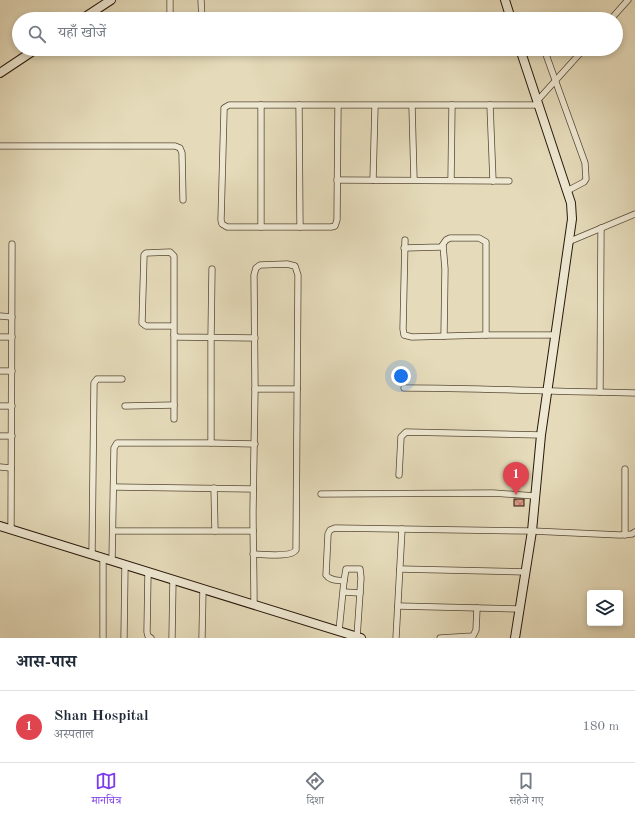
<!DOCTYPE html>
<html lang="hi">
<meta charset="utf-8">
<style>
:root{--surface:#fff;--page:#f2f2f3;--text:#1f2937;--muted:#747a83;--line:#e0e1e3;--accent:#7c3aed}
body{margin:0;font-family:"Old Standard TT","Noto Serif Devanagari",serif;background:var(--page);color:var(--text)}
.controls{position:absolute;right:12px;bottom:12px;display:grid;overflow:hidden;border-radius:4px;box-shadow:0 2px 6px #0003}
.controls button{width:36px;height:36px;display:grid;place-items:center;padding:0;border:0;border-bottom:1px solid var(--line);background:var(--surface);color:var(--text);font:20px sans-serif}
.you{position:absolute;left:401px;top:376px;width:14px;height:14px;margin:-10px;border:3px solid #fff;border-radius:50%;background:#1a73e8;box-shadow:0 0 0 6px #1a73e833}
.badge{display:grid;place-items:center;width:26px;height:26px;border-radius:50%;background:var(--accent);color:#fff;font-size:13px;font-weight:700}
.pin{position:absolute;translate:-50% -33px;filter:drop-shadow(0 1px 2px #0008)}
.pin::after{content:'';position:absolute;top:21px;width:14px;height:12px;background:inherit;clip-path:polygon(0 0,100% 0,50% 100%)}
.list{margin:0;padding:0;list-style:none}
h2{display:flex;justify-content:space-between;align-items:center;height:52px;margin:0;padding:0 16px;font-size:17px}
h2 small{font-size:13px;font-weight:400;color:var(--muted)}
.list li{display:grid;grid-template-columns:26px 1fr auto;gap:12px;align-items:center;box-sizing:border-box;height:72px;padding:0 16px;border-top:1px solid var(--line)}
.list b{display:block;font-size:15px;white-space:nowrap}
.list p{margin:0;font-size:13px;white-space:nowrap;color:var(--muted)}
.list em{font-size:13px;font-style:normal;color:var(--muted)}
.icon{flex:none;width:22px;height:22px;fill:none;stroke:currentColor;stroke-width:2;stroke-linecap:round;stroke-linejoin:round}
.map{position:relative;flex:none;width:635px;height:638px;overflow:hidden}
.search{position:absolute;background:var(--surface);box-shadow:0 2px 6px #0003;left:12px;right:12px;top:12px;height:44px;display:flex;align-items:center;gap:10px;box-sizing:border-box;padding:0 14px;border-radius:22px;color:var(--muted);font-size:15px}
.sheet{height:124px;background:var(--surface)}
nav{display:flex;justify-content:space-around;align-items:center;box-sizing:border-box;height:56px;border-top:1px solid var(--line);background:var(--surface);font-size:11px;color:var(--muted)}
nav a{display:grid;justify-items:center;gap:2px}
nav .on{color:var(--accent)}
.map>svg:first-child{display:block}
.building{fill:url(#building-cross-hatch);stroke:#28170a}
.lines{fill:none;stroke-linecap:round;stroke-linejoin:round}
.street-casing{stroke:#574836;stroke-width:7}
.secondary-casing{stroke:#28170a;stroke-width:10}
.street{stroke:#eee8d2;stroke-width:5.5}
.secondary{stroke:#eee8d2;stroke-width:8}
</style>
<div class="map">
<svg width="635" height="638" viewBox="0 0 635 638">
<defs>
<pattern id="building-cross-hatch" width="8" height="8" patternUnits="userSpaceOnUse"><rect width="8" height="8" fill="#da9886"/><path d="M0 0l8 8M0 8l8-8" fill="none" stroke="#b17b6c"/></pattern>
</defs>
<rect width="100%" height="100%" fill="#e5dbba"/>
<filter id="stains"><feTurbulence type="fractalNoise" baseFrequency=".005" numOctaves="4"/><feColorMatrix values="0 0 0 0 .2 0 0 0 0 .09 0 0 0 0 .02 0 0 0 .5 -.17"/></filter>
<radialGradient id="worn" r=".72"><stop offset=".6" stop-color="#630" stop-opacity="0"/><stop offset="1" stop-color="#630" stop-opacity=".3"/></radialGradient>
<rect class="building" x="514" y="499" width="10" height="7"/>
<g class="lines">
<g class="street-casing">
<g id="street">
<path d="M170 0V19"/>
<path d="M201 0 202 19"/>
<path d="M611 19 628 0"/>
<path d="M544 49 585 163 586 179 584 182 567 191"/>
<path d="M537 101 584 49"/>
<path d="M299 105 300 227"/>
<path d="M490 105 493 181"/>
<path d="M338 106 337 220 335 226 331 227H227L222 224 221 220 224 111V108L229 105H538"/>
<path d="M412 106 414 180"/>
<path d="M0 146H175L180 148 182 153 183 200"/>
<path d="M337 180 509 181"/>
<path d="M373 180 375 106"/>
<path d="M451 180 452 105"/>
<path d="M261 227V105"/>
<path d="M405 240 403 329 404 335 412 337 486 335H555"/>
<path d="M568 242 635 214"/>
<path d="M443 245 445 269 444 336"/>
<path d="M404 248 441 247 446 240 450 238H479L486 242V335"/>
<path d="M0 316 12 317"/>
<path d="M173 326H146L142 323 144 255 146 253 170 252 174 256V335L177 337 255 338"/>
<path d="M174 335V419"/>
<path d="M0 337H12"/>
<path d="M0 371H12"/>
<path d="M404 388C481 388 558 392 635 393"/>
<path d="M255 389H297"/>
<path d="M600 392 601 228"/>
<path d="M0 406H12"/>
<path d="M125 406 174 405"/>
<path d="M0 436H12"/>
<path d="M211 443V338L212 269"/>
<path d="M0 467 11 468"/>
<path d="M399 475 401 437 406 432 541 435"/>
<path d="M114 487 253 489"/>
<path d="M214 488 215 531"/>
<path d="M321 494 493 493 535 496"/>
<path d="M11 529 12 244"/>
<path d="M113 531H253"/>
<path d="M625 535V469"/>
<path d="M92 554 94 383 97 379H122"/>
<path d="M253 554C263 554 291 558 296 550L298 275 295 266 287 264 260 265 256 268 254 275 255 389 253 511C253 542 254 573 254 605"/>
<path d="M103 558V638"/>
<path d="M112 561 114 448 117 443H211L255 444"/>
<path d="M400 569 526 572"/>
<path d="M148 572 147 632 148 636 151 638"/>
<path d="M344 581 346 569H360L361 578 357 637"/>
<path d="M344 592 360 593"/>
<path d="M398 606 520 609"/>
<path d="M339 631 344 581C338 580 330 581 326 575L328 534 330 530 335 528 532 531 620 535 632 534 635 532"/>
<path d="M124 638 125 565"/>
<path d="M172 638 173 579"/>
<path d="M202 638 203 589"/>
<path d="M396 638 402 529"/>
<path d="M440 638 473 636 476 630 477 608"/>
</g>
</g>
<g class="secondary-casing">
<g id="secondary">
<path d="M505 0 511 19"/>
<path d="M82 19 111 0"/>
<path d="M0 73 36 49"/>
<path d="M0 526 361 638"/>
<path d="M515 638 532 531 541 435 572 219 571 203 520 49"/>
</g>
</g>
<use href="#street" class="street"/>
<use href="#secondary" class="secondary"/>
</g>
<rect width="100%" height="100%" filter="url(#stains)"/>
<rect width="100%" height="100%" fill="url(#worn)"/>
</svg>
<div class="controls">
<button><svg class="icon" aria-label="layers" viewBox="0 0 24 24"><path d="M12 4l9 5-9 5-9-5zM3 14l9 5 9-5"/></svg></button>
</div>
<div class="you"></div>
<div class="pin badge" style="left:516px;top:495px;background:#e0444e">1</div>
<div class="search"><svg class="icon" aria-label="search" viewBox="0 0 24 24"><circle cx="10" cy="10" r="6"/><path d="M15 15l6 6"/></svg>यहाँ खोजें</div>
</div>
<section class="sheet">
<h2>आस-पास<small></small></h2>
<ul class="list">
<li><span class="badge" style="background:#e0444e">1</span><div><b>Shan Hospital</b><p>अस्पताल</p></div><em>180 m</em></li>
</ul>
</section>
<nav>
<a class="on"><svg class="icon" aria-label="map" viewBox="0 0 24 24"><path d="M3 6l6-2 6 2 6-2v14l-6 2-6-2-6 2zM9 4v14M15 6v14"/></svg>मानचित्र</a>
<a><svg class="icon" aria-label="directions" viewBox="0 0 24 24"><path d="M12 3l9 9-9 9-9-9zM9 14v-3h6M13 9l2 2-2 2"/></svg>दिशा</a>
<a><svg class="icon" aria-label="saved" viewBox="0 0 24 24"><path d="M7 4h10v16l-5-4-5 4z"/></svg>सहेजे गए</a>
</nav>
